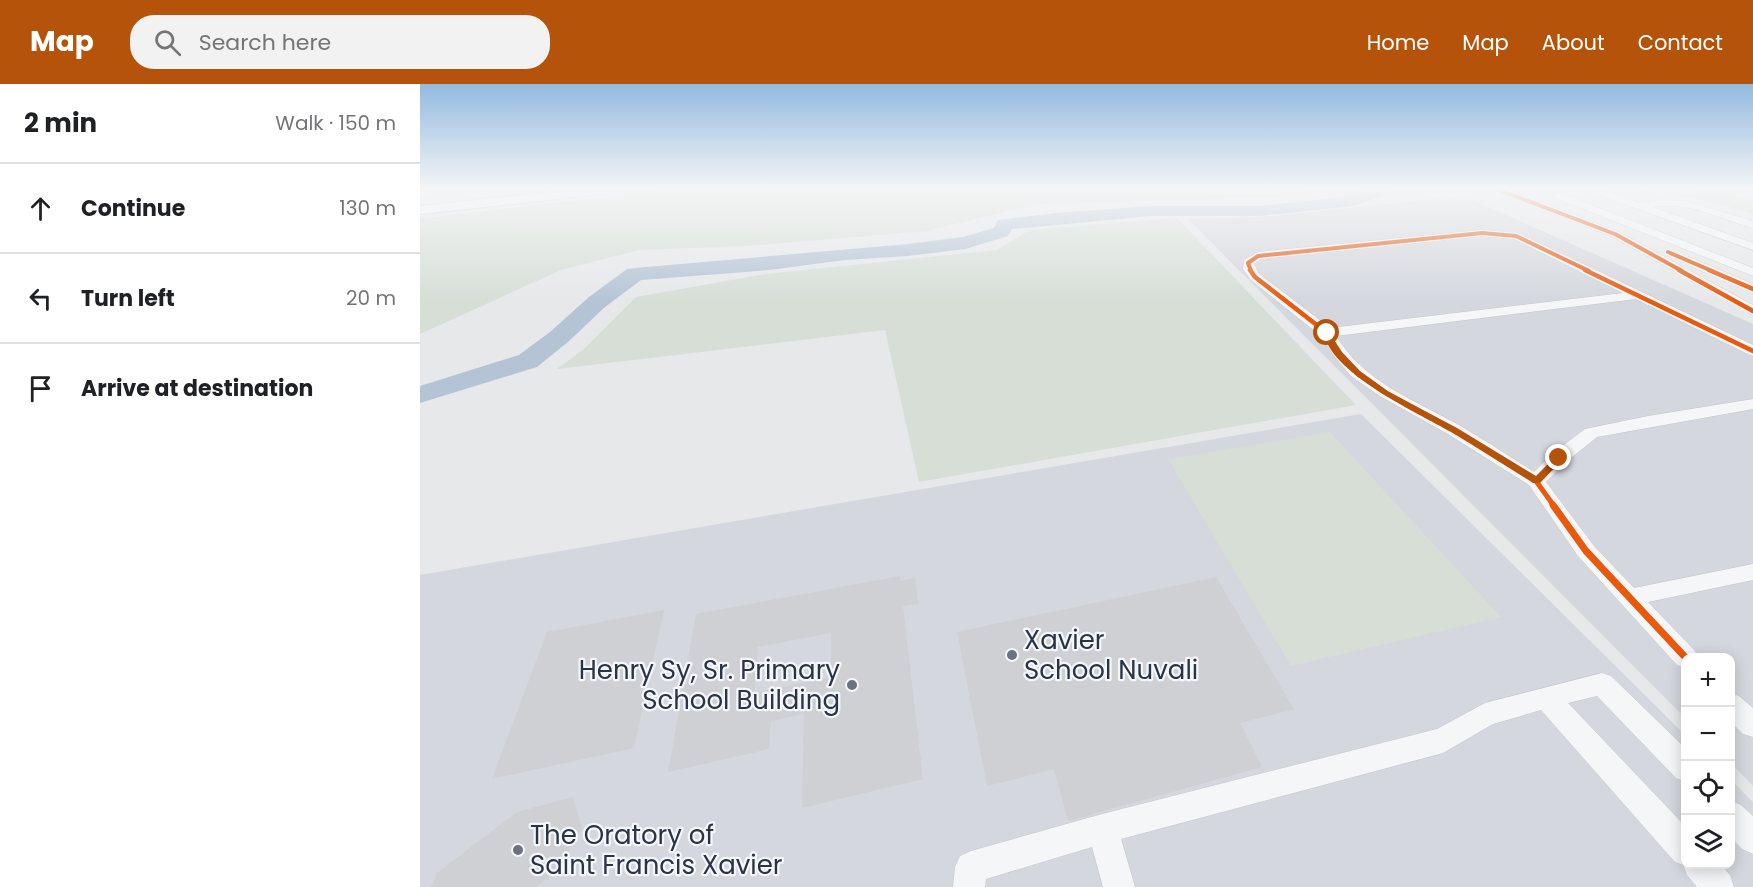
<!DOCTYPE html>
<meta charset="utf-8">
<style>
:root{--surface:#fff;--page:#f2f2f2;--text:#202124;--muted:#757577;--line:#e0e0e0;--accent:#b45309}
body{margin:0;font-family:Poppins,sans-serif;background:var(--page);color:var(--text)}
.controls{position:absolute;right:18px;bottom:18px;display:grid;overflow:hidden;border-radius:12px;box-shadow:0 3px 15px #0003}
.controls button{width:54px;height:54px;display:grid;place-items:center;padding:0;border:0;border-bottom:2px solid var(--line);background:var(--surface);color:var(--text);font:30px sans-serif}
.stop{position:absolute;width:18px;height:18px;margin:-14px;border:4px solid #b45309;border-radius:50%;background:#fff}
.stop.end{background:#b45309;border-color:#fff;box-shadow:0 2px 6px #0008}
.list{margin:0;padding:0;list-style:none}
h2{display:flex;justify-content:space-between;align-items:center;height:78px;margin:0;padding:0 24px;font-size:26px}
h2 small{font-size:20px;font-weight:400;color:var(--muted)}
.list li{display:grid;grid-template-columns:39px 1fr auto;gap:18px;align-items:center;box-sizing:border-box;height:90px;padding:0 24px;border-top:2px solid var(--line)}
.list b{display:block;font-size:22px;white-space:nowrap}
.list em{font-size:20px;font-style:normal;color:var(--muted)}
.icon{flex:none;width:33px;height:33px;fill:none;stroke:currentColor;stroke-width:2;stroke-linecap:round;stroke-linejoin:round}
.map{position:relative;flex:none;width:1333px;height:803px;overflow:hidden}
header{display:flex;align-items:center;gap:36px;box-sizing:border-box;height:84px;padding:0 30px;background:var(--accent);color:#fff}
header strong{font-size:28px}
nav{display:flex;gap:33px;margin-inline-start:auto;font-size:21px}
.search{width:420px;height:54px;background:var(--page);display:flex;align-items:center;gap:15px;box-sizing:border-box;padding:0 21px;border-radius:24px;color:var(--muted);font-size:22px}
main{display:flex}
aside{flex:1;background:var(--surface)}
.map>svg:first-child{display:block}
.built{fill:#d4d7dd}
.green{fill:#d6ded6}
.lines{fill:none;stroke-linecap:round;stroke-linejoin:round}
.river{fill:#b4c4d5;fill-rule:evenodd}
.building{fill:#ced0d3;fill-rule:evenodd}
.minor-casing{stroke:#c4c6c8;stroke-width:1}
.major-casing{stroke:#c2c5c8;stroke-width:2}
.path{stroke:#c5c6ca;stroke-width:1.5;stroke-dasharray:2 2;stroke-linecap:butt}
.minor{fill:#f5f6f7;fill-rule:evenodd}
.major{fill:#f8f8f8;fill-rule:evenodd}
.cycleway-far3-casing{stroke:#f4f6f9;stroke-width:6}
.cycleway-far2-casing{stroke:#f4f6f9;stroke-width:8}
.cycleway-far1-casing{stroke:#f4f6f9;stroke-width:9}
.cycleway-casing{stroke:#f4f6f9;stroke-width:10}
.cycleway-far3{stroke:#e8590c;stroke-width:4}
.cycleway-far2{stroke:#e8590c;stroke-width:4.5}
.cycleway-far1{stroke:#e8590c;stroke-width:5}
.cycleway{stroke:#e8590c;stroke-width:7}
.route{fill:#b45309}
.poi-dot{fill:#6c737f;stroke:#f4f6f9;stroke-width:2}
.labels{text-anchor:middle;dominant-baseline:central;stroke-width:4.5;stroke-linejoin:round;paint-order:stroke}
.near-poi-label{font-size:26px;fill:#2b3445;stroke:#f4f6f9;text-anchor:start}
</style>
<header>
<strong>Map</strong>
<div class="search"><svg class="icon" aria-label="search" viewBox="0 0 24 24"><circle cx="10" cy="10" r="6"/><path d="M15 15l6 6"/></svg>Search here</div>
<nav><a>Home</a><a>Map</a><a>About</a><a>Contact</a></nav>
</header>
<main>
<aside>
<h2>2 min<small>Walk · 150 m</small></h2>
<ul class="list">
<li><svg class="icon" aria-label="ahead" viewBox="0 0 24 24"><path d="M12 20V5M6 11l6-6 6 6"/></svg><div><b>Continue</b></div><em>130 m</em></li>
<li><svg class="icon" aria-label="left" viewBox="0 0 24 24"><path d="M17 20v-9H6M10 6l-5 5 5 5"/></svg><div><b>Turn left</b></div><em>20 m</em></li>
<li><svg class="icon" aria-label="arrive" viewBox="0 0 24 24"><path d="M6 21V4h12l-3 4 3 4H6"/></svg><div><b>Arrive at destination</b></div></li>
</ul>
</aside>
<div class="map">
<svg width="1333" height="803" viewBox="0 0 1333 803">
<rect width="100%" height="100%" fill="#e6e8ea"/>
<g class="built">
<path d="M1043 112 1333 240V702L1311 679 1310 574H1266L1265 634 768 135 843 133Z"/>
<path d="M941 330 1265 651 1266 780H1310L1311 696 1333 718V803H0V491Z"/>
</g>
<g class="green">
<path d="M253 105H891L859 113 618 120 506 147 326 162 218 166 141 186 0 250V135Z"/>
<path d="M1182 105H1251L1297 110H1311L1333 118V130C1298 119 1264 111 1228 108 1210 106 1199 113 1182 105Z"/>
<path d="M757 134 936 321 499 398 465 246 137 285 164 265 216 213 346 190 577 166 610 146Z"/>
<path d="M910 348 1081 533 871 582 748 375Z"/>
</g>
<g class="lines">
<path class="river" d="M949 105H974L972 109 932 122 840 132H731L592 145 588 152 545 165 488 172 425 176 349 186 221 196 185 223 148 258 117 283 0 319V302L99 271 130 248 169 213 207 185 215 184 488 160 543 153 574 144 578 136 636 129 731 122H840L930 112Z"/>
</g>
<g class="building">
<path d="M480 492V497L495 494 498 520 483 522 503 695 382 724 384 630 351 637 349 665 248 688 276 530ZM411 549V593L334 609 338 563Z"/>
<path d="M796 493 874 625 820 639 842 683 648 737 634 685 567 702 537 548Z"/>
<path d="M244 526 214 664 72 695 127 548Z"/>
<path d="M153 713 162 745 136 788 116 803H11L17 789 97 728Z"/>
</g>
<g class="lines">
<g class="minor-casing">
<g id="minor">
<path d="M20 105 18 107 0 112V106Z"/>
<path d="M1072 105H1087L1199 148 1333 221V231L1191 152Z"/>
<path d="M1162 105H1178L1221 119 1238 116 1266 117 1333 137V144C1300 135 1269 117 1233 123L1333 159V166Z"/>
<path d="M1323 105H1333V110Z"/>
<path d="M1133 109H1141L1333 184V192L1133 113Z"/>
<path d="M1062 146 1100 150 1333 261V272L1328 270 1216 215 916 252C944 298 994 316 1039 341 1064 356 1089 372 1114 388L1132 370 1165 345 1228 332 1333 315V325L1177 353 1146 378 1126 398 1174 462 1214 504 1333 480V496L1228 518 1275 567 1278 574H1266V584L1257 581 1158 472 1109 401 1028 350 960 312 931 292 914 272 901 252 831 196 823 185 824 176 838 168ZM1062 152 1094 155 1203 209 910 244 839 190 834 180 841 175Z"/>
<path d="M1269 173 1333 200V209L1265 180 1263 177Z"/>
<path d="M1182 589 1191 592 1266 665V698L1256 694 1177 612 1148 619 1266 743V780H1300L1310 791 1314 803H1277L1267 791 1263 781 1255 778 1121 626 1073 640 1023 669 701 755 715 803H683L672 763 566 795 565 803H533L535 783 540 772 551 767 682 730 1017 645 1065 619Z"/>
<path d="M1310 609 1319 612 1333 624V653L1323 650 1310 637Z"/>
<path d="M1310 716 1321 721 1333 732V770L1322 765 1310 753Z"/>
</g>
</g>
<g class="major-casing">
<path id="major" d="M158 105H199L193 109 0 130V122Z"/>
</g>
<path class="path" d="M28 107H42"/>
<use href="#minor" class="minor"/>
<use href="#major" class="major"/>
<g class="cycleway-far3-casing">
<g id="cycleway-far3">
<path d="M1077 105 1195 150 1262 187"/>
<path d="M1248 168 1292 187"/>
<path d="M831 187 828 179 838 172 1062 149 1096 152 1169 187"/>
</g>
</g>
<g class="cycleway-far2-casing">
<g id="cycleway-far2">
<path d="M830 186 835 193 907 249 919 269 939 291"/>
<path d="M1165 186 1333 267"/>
<path d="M1259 186 1333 227"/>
<path d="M1289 186 1333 205"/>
</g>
</g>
<g class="cycleway-far1-casing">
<path id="cycleway-far1" d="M937 289 966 309 1034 346 1116 397 1134 422"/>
</g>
<g class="cycleway-casing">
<path id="cycleway" d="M1133 421 1166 467 1266 574"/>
</g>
<use href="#cycleway-far3" class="cycleway-far3"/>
<use href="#cycleway-far2" class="cycleway-far2"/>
<use href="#cycleway-far1" class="cycleway-far1"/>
<use href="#cycleway" class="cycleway"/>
</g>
<linearGradient id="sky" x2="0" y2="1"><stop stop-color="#93bae0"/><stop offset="0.48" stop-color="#f4f5f6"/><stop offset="1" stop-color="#f4f5f6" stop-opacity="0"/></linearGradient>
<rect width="1333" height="218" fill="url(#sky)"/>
<path class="route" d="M904 248H909L922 268 940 287 969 308 1037 344 1116 392 1136 372 1144 374 1120 399H1113C1086 382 1058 364 1031 348 998 329 908 288 904 248Z"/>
<g class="poi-dot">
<circle cx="592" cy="571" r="6"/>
<circle cx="432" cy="601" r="6"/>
<circle cx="98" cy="766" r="6"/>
</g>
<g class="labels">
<g class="near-poi-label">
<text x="604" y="556">Xavier<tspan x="604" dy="30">School Nuvali</tspan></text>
<text x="420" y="586" text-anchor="end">Henry Sy, Sr. Primary<tspan x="420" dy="30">School Building</tspan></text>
<text x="110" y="751">The Oratory of<tspan x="110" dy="30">Saint Francis Xavier</tspan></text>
</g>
</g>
</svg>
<div class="controls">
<button>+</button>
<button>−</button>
<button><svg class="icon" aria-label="locate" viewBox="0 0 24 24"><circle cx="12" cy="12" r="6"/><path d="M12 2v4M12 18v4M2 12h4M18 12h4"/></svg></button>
<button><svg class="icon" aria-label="layers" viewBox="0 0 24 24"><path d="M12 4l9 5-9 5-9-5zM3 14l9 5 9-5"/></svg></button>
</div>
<div class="stop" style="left:907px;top:249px"></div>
<div class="stop end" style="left:1139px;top:374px"></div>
</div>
</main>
